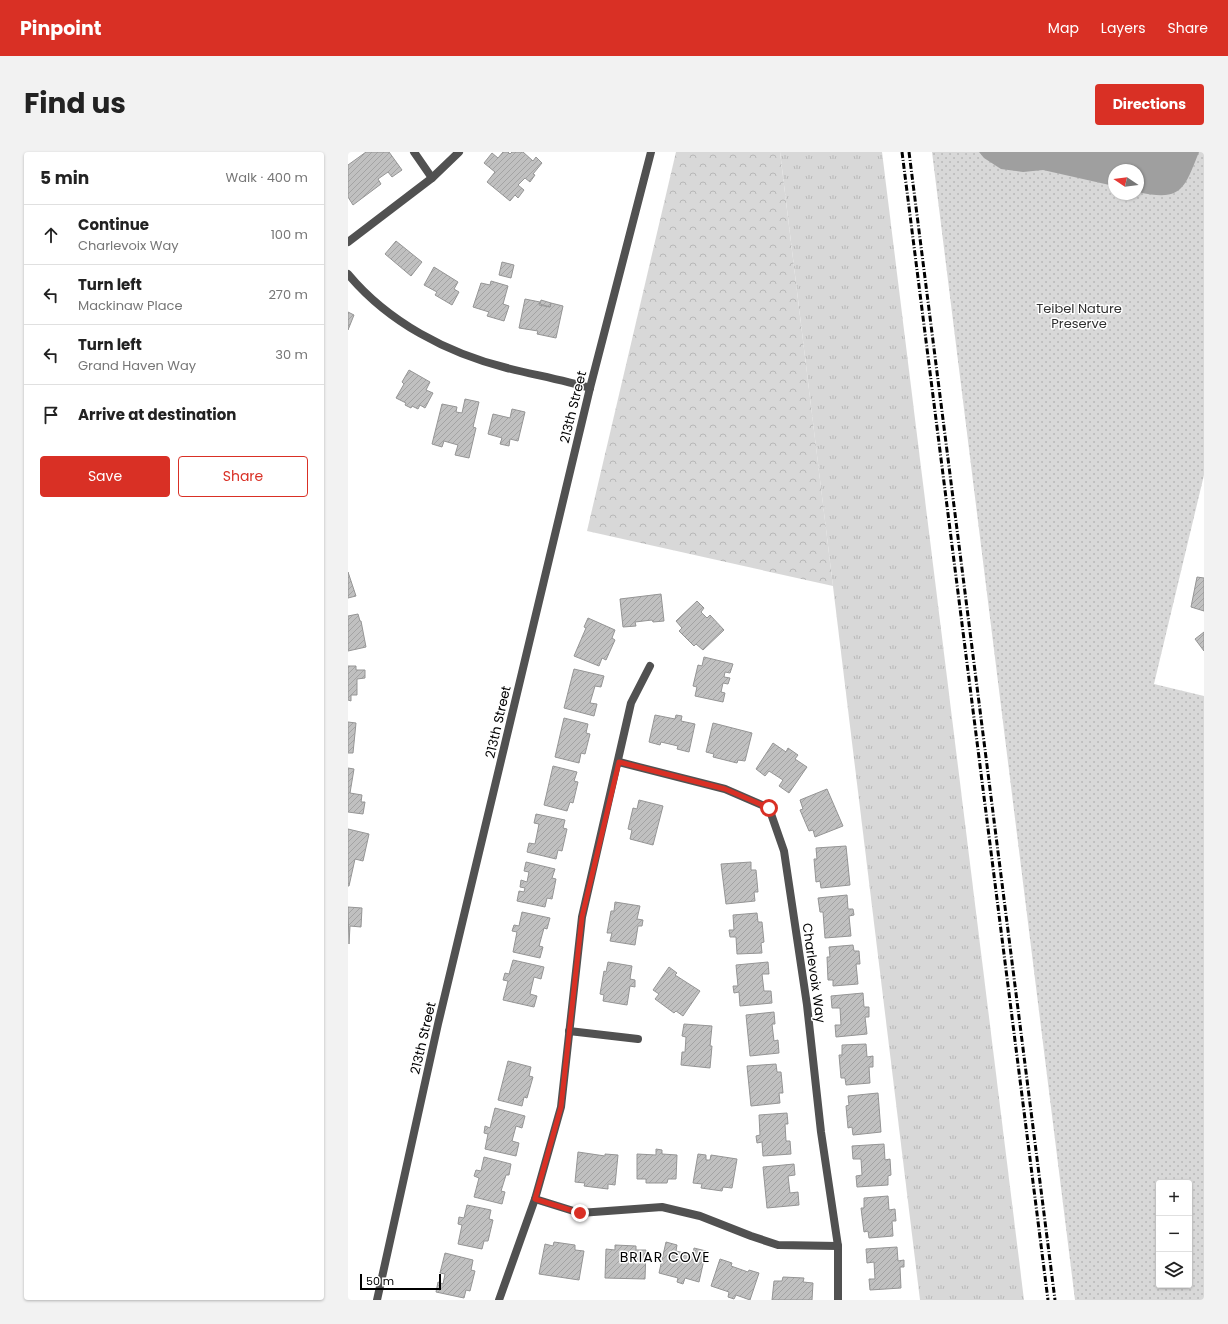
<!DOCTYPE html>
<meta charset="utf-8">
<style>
:root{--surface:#fff;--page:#f2f2f2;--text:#222;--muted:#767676;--line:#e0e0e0;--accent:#d93025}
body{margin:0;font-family:Poppins,sans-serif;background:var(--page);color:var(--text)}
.controls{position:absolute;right:12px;bottom:12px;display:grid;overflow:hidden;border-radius:4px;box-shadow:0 1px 3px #0004}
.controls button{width:36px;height:36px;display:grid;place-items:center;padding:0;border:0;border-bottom:1px solid var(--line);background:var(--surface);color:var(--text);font:20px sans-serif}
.compass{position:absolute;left:760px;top:12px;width:36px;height:36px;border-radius:50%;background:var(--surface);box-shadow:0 1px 3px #0004;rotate:283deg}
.scale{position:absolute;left:12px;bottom:10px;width:81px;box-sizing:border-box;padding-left:4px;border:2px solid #000;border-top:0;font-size:11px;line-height:14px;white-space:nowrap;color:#000;-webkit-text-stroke:3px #fff;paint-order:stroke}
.stop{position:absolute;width:12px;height:12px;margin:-9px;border:3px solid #d93025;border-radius:50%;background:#fff}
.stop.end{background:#d93025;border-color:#fff;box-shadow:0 1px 4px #0008}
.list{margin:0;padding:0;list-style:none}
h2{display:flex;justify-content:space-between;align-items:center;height:52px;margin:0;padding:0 16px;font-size:17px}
h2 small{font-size:13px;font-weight:400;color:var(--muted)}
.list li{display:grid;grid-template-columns:26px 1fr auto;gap:12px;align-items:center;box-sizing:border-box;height:60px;padding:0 16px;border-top:1px solid var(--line)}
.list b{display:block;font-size:15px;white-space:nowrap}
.list p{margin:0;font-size:13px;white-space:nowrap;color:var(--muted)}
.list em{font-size:13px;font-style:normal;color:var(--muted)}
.actions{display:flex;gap:8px;padding:12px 16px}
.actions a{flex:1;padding:9px 0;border:1px solid var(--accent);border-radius:4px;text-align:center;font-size:14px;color:var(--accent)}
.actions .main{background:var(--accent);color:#fff}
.icon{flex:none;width:22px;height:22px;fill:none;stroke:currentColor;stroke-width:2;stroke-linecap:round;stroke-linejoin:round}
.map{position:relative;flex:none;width:856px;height:1148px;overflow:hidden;border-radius:4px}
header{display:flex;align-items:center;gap:24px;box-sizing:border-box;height:56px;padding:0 20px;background:var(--accent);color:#fff}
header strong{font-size:19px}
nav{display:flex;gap:22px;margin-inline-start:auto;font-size:14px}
.intro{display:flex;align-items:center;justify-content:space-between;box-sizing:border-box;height:96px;padding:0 24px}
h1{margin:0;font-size:28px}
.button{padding:10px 18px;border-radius:4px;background:var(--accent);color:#fff;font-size:14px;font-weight:700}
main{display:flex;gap:24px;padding:0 24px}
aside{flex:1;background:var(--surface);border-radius:4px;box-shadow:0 1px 3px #0004}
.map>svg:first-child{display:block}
.grass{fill:url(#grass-tufts)}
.forest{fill:url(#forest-crowns)}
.park{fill:url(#park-dots);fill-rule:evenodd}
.water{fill:#9f9f9f}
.building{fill:url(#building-hatch);stroke:#959595}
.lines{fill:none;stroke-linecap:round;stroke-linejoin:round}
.minor{stroke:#515151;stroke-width:8}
.tertiary{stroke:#515151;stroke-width:8}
.rail{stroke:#000;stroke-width:3;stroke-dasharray:6 2 1 2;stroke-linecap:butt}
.route{stroke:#d93025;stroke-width:5}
.labels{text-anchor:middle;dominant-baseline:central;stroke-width:3;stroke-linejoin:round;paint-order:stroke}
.park-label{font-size:13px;fill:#2f2f2f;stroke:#fff}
.street-label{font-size:13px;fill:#000;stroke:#fff}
.neighbourhood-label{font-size:14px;letter-spacing:1px;fill:#000;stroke:#fff}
</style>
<header>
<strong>Pinpoint</strong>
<nav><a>Map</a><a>Layers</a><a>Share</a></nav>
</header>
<div class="intro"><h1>Find us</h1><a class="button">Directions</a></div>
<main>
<aside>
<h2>5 min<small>Walk · 400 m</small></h2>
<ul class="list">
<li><svg class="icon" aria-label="ahead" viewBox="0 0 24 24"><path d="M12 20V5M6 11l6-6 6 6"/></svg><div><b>Continue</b><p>Charlevoix Way</p></div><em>100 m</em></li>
<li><svg class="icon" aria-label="left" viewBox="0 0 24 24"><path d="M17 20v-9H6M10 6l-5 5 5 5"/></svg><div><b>Turn left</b><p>Mackinaw Place</p></div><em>270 m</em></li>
<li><svg class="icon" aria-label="left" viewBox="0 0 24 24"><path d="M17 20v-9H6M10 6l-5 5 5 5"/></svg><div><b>Turn left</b><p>Grand Haven Way</p></div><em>30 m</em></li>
<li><svg class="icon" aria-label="arrive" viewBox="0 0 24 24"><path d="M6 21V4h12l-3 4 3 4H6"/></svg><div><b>Arrive at destination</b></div></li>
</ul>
<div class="actions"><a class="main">Save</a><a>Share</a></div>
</aside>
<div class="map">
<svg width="856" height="1148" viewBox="0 0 856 1148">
<defs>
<pattern id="grass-tufts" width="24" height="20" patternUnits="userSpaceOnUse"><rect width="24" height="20" fill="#d8d8d8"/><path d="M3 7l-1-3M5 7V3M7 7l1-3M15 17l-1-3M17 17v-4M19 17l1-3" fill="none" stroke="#b8b8b8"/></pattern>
<pattern id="forest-crowns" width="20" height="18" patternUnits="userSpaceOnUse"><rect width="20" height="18" fill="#d8d8d8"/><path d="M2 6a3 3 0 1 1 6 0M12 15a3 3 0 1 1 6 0" fill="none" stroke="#b8b8b8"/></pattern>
<pattern id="park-dots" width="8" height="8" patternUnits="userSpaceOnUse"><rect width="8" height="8" fill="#d8d8d8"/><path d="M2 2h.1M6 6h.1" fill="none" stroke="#b8b8b8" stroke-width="1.8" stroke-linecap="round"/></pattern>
<pattern id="building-hatch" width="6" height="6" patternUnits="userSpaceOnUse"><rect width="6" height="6" fill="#c0c0c0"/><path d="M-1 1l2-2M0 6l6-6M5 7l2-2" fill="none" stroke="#a3a3a3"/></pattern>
</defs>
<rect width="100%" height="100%" fill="#fff"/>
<path class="grass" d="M432 0H534L676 1148H572Z"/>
<path class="forest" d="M328 0H432L485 434 239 379Z"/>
<path class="park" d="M584 0H856V323L806 532 856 544V1148H727ZM766 18H790V42H766ZM811 1031H841V1133H811Z"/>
<path class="water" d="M631 0H851C836 37 834 50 790 40V18H766V34L695 18 675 20 653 17 636 6Z"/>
<g class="building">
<path d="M18 0H41L54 18 44 25 40 20 30 27 33 32 5 53 0 45V13Z"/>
<path d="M155 0H160L162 2 164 0H175L185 9 188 5 194 11 185 22 187 23 182 30 177 26 170 33 176 38 170 46 167 43 162 49 139 30 147 20 136 11 144 1 150 6Z"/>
<path d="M48 89 74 110 63 124 37 102Z"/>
<path d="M154 110 166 113 163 126 151 123Z"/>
<path d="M86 115 110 130 106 137 111 140 104 153 87 143 89 140 76 133Z"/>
<path d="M143 129 160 134 155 152 161 154 156 169 139 164 141 160 125 155 133 131 142 133Z"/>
<path d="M177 147 192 150 191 153 202 155 203 151 215 154 208 186 189 182 190 179 171 176Z"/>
<path d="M193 148 203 151 202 155 192 152Z"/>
<path d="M0 160 6 163 0 178Z"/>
<path d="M61 218 82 230 78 238 85 241 77 256 72 253 70 257 64 254 63 256 57 253 58 251 48 246 56 232 54 230Z"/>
<path d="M117 247 131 250 125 275 128 276 121 306 107 303 110 293 96 289 94 295 84 292 94 252 109 255 108 260 114 261Z"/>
<path d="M164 257 177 260 170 289 162 287 161 294 152 292 154 286 140 282 145 262 162 266Z"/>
<path d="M0 420 8 444 0 446Z"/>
<path d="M849 425 856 426V459L843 455Z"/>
<path d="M313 442 316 469 305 470 304 468 287 470 288 474 275 475 272 447Z"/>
<path d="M349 449 356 456 353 460 359 466 362 463 376 478 355 498 348 492 346 494 331 479 334 476 328 469Z"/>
<path d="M10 462 12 469H13L18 495 0 499V464Z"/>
<path d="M240 466 267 478 264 486 267 488 258 508 254 506 251 514 226 504 238 476 236 475Z"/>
<path d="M856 480V499L847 487Z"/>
<path d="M356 505 385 512 382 521 377 520 376 525 382 526 380 532 375 531 373 540 377 541 375 550 347 544 349 535 345 534 350 513 354 514Z"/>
<path d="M0 514H8V518H17V526L9 527V543H3V549L0 548Z"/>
<path d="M226 517 256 524 253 535 247 534 242 551 249 552 246 564 216 556Z"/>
<path d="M307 563 327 567 328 563 334 564 333 569 347 572 341 600 329 597 330 594 313 590 312 593 301 590Z"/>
<path d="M216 566 240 572 238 581 242 582 237 602 233 601 231 611 207 605Z"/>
<path d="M0 570 8 571 5 601H0Z"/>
<path d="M365 571 404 581 397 609 390 608 389 611 365 605 366 602 358 600Z"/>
<path d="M425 591 438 600 440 596 450 603 447 607 459 615 441 641 431 634 435 628 421 619 417 624 408 617Z"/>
<path d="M205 614 229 620 226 629 230 630 225 651 222 650 219 659 196 653Z"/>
<path d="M0 616 6 617 2 641 14 643 13 650H17L15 662 0 660Z"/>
<path d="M479 637 495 674 467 685 465 678 461 679 452 658 455 657 452 648Z"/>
<path d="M291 648 315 654 305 693 282 687 284 678 280 677 285 656 289 657Z"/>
<path d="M188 662 217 668 215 676 219 677 214 699 210 698 208 707 179 700 181 691 187 692 191 672 186 671Z"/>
<path d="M0 677 21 682 15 709 7 707 1 734H0Z"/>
<path d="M498 694 502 733 473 736 472 729 468 730 466 707H469L468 696Z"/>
<path d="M178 710 207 717 204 726 208 727 204 747 199 746 197 755 169 749 171 739 176 740 177 736 172 735 173 728 179 730 181 720 176 719Z"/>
<path d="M403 710V718H408L410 740H406L407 749 378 752 373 712Z"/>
<path d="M499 743 500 757H505L506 763 501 764 503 784 477 786 475 760H472L470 746Z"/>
<path d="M267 750 292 754 289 767 295 768 294 774H290L287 793 262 789 264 781H259L263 759H266Z"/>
<path d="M0 755 14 756 13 775 2 774 1 792Z"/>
<path d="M174 760 202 766 199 777 196 776 191 794 195 795 192 806 165 800 169 780 164 779 166 773 171 774Z"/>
<path d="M409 761 410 770H414L416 790 413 791 414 801 389 802 388 785H382L381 778H386L385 763Z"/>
<path d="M505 793 506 799H511L512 812H508L510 832 485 834V828H480L479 805H482L481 795Z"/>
<path d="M165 808 196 815 193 827 186 825 182 842 189 844 186 855 155 848 160 829 155 828 157 821 161 822Z"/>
<path d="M260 810 284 814 282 827 287 828V835L282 834 279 853 255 849 256 843 252 842 256 819 258 820Z"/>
<path d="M420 810 421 822H414L416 839H423L424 851 392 854 391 840 386 841 385 834H390L388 813Z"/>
<path d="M321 815 329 821 327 823 352 839 335 864 328 859 326 861 307 847 311 842 305 838Z"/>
<path d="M515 841 516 855H521V865H517L519 882 488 885 487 873H493L492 856H484L483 844Z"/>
<path d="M426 860 427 872H424L426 889 430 888 431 901 402 904 398 863Z"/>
<path d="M336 872 364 874 362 894H364L362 916 333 913 334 900H337L338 885 334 884Z"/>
<path d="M518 892 519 905 525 904V915H521L522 931 498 933 497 926H493L491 903H494V893Z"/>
<path d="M160 909 183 915 181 924 185 925 179 946 176 945 174 954 150 948Z"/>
<path d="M428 912 429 920H433L435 941H431L432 951 403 954 399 914Z"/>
<path d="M530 941 533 980 505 983 504 975 500 976 498 954 501 953 500 944Z"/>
<path d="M147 956 177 964 174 976 168 974 164 989 171 991 168 1004 137 997 140 982 136 981 137 974 142 976Z"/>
<path d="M439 961 440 972H437L438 989H442L443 1002 415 1004 414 990 409 991 408 984 412 983 411 963Z"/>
<path d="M536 992 537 1008 542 1007 543 1023 540 1024V1033L509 1035 508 1024 514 1023 513 1007H505L504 994Z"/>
<path d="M308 997 314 998V1002L329 1003 328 1027H320L319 1031H298V1027H289V1002L308 1003Z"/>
<path d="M230 1000 257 1004V1002L270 1003 267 1033 260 1032V1037L236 1034 237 1031 227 1030Z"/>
<path d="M350 1002 358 1003V1008H362L363 1003 389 1007 384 1036 375 1035 374 1039 353 1036 354 1032 345 1031Z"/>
<path d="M136 1005 163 1012 161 1023H158L153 1039 157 1040 154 1052 126 1045 131 1026 126 1024 128 1018 133 1019Z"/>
<path d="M446 1012 447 1023 440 1024 442 1041 450 1040 451 1053 419 1056 415 1015Z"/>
<path d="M540 1044 541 1058 547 1057 548 1069H544L545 1084 521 1086 520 1079 516 1080 513 1056H516V1046Z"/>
<path d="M119 1053 143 1058 141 1067 145 1068 140 1089H136L134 1097 110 1092 114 1073 110 1072 111 1065 116 1066Z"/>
<path d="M206 1090 227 1093V1098L236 1099 231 1128 191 1122 197 1092 205 1094Z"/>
<path d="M318 1090 329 1093 328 1099 345 1103 346 1096 358 1099 351 1130 337 1126 335 1132 329 1130 330 1126 311 1121Z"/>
<path d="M267 1093 288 1094V1098H298L297 1127 257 1126 258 1097 267 1098Z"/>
<path d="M549 1095 550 1109 556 1108V1115H552L553 1136 522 1138 521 1127H527L526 1110 519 1111 518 1097Z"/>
<path d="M97 1101 125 1108 123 1118 127 1119 122 1139 118 1138 116 1146 88 1140 90 1130 95 1132 97 1122 92 1121Z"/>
<path d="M372 1107 384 1111 383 1114 400 1120 401 1118 411 1121 402 1148 388 1143 386 1147 380 1145 381 1140 363 1134Z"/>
<path d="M435 1125 456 1126 455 1130 465 1131 464 1148H424L426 1129H434Z"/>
</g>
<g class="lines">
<g class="minor">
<path d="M66 0 84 26"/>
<path d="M0 90 84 26 111 0"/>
<path d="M0 122C40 170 99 201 159 216 187 223 215 228 242 236"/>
<path d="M271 610 377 637 421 656 436 699 459 853 473 980 490 1094V1148"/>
<path d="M221 879 290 887"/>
<path d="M187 1047 232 1061 314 1055 352 1064 403 1084 430 1093 490 1094"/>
<path d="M151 1148 187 1047 213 955 234 765 283 551 302 514"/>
</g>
<path class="tertiary" d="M29 1148 90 872 242 236 303 0"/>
<g class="rail">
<path d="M554 0 700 1148"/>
<path d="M561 0 707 1148"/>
</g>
</g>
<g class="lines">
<path class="route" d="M232 1061 187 1047 213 955 234 765 271 610 377 637 421 656"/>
</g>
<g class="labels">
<g class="park-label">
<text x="731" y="156">Teibel Nature<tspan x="731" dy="15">Preserve</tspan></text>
</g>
<g class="street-label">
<text transform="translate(225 255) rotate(-76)">213th Street</text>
<text transform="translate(150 570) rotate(-77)">213th Street</text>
<text transform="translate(466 821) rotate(82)">Charlevoix Way</text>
<text transform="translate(75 886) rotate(-77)">213th Street</text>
</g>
<g class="neighbourhood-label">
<text x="317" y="1105">BRIAR COVE</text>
</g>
</g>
</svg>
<div class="controls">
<button>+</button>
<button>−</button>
<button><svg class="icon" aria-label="layers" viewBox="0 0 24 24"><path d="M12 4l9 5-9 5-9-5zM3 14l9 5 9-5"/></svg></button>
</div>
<svg class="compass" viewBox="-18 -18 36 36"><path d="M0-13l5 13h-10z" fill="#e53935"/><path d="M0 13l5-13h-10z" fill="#767676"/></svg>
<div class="scale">50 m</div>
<div class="stop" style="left:421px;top:656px"></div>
<div class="stop end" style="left:232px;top:1061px"></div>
</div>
</main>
